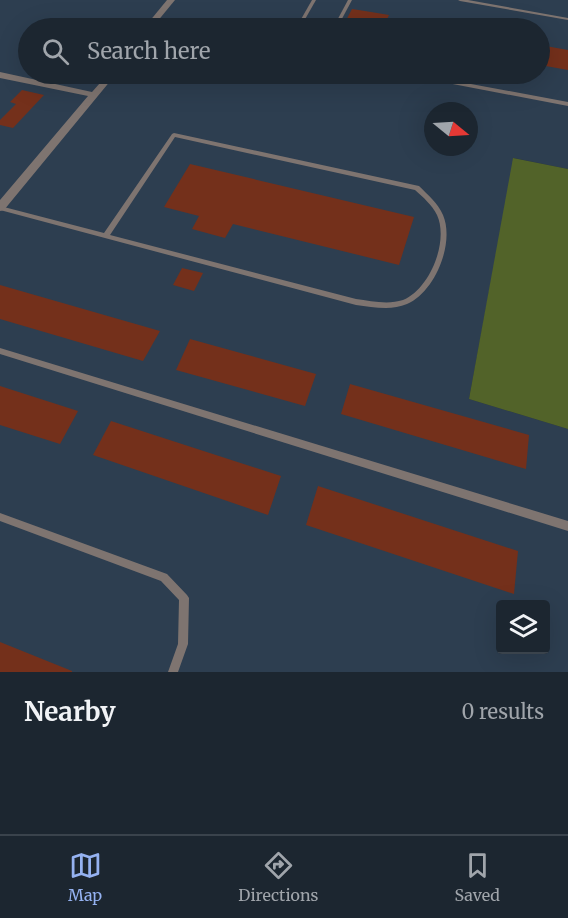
<!DOCTYPE html>
<style>
:root{--surface:#1c2630;--page:#29323c;--text:#f1f3f6;--muted:#a0a5ab;--line:#3a434c;--accent:#95b2f1}
body{margin:0;font-family:Merriweather,serif;background:var(--page);color:var(--text)}
.controls{position:absolute;right:18px;bottom:18px;display:grid;overflow:hidden;border-radius:6px;box-shadow:0 6px 24px #0002}
.controls button{width:54px;height:54px;display:grid;place-items:center;padding:0;border:0;border-bottom:2px solid var(--line);background:var(--surface);color:var(--text);font:30px sans-serif}
.compass{position:absolute;left:424px;top:102px;width:54px;height:54px;border-radius:50%;background:var(--surface);box-shadow:0 6px 24px #0002;rotate:108deg}
.list{margin:0;padding:0;list-style:none}
h2{display:flex;justify-content:space-between;align-items:center;height:78px;margin:0;padding:0 24px;font-size:26px}
h2 small{font-size:20px;font-weight:400;color:var(--muted)}
.icon{flex:none;width:33px;height:33px;fill:none;stroke:currentColor;stroke-width:2;stroke-linecap:round;stroke-linejoin:round}
.map{position:relative;flex:none;width:568px;height:672px;overflow:hidden}
.search{position:absolute;background:var(--surface);box-shadow:0 6px 24px #0002;left:18px;right:18px;top:18px;height:66px;display:flex;align-items:center;gap:15px;box-sizing:border-box;padding:0 21px;border-radius:33px;color:var(--muted);font-size:22px}
.sheet{height:162px;background:var(--surface)}
nav{display:flex;justify-content:space-around;align-items:center;box-sizing:border-box;height:84px;border-top:2px solid var(--line);background:var(--surface);font-size:16px;color:var(--muted)}
nav a{display:grid;justify-items:center;gap:3px}
nav .on{color:var(--accent)}
.map>svg:first-child{display:block}
.built{fill:#2d3e50;fill-rule:evenodd}
.green{fill:#526329}
.building{fill:#74301b}
.lines{fill:none;stroke-linecap:round;stroke-linejoin:round}
.service{fill:#7e7470;fill-rule:evenodd}
.minor{fill:#7e7470;fill-rule:evenodd}
</style>
<div class="map">
<svg width="568" height="672" viewBox="0 0 568 672">
<rect width="100%" height="100%" fill="#253240"/>
<path class="built" d="M0 0H568V169L514 158 469 399 568 429V672H0ZM28 28H540V74H28ZM433 111H469V147H433ZM500 604H546V650H500Z"/>
<path class="green" d="M513 158 568 169V429L469 399Z"/>
<g class="building">
<path d="M352 9 365 11 389 15 383 28H342Z"/>
<path d="M540 45 568 50V70L540 65Z"/>
<path d="M22 90 44 95 13 128 0 125V120L16 104 10 102Z"/>
<path d="M190 164 414 217 399 265 233 224 225 238 192 229 199 216 164 207Z"/>
<path d="M182 268 203 273 194 291 173 285Z"/>
<path d="M0 285 160 331 143 361 0 319Z"/>
<path d="M190 339 316 374 305 406 176 370Z"/>
<path d="M350 384 529 435 526 469 341 414Z"/>
<path d="M0 386 78 411 60 444 0 425Z"/>
<path d="M111 421 281 476 268 515 93 455Z"/>
<path d="M318 486 518 551 514 594 306 525Z"/>
<path d="M0 642 72 671V672H0Z"/>
</g>
<g class="lines">
<g class="service">
<path d="M312 0H316L300 28H296Z"/>
<path d="M348 0H352L337 28H333Z"/>
<path d="M458 0H468L568 18V20L460 1Z"/>
<path d="M295 74H314L312 77 310 78Z"/>
<path d="M409 74H417L568 102V106L411 76Z"/>
<path d="M174 133 419 186C428 195 438 203 443 215 455 243 435 292 407 304 391 311 373 307 356 305L0 210V206L104 233 172 134ZM175 137 415 190C423 197 432 205 437 215 449 241 430 289 403 300 388 305 371 301 356 299L110 235Z"/>
<path d="M0 348 568 521V531L0 354Z"/>
<path d="M0 513 167 574 187 595 189 598 188 644 178 672H168L178 644 179 600 161 581 0 521Z"/>
</g>
<g class="minor">
<path d="M167 0H175L152 28H144Z"/>
<path d="M0 72 92 92 108 74H116L4 210 0 211V200L88 96 0 78Z"/>
</g>
</g>
</svg>
<div class="controls">
<button><svg class="icon" aria-label="layers" viewBox="0 0 24 24"><path d="M12 4l9 5-9 5-9-5zM3 14l9 5 9-5"/></svg></button>
</div>
<svg class="compass" viewBox="-18 -18 36 36"><path d="M0-13l5 13h-10z" fill="#e53935"/><path d="M0 13l5-13h-10z" fill="#a0a5ab"/></svg>
<div class="search"><svg class="icon" aria-label="search" viewBox="0 0 24 24"><circle cx="10" cy="10" r="6"/><path d="M15 15l6 6"/></svg>Search here</div>
</div>
<section class="sheet">
<h2>Nearby<small>0 results</small></h2>
<ul class="list">
</ul>
</section>
<nav>
<a class="on"><svg class="icon" aria-label="map" viewBox="0 0 24 24"><path d="M3 6l6-2 6 2 6-2v14l-6 2-6-2-6 2zM9 4v14M15 6v14"/></svg>Map</a>
<a><svg class="icon" aria-label="directions" viewBox="0 0 24 24"><path d="M12 3l9 9-9 9-9-9zM9 14v-3h6M13 9l2 2-2 2"/></svg>Directions</a>
<a><svg class="icon" aria-label="saved" viewBox="0 0 24 24"><path d="M7 4h10v16l-5-4-5 4z"/></svg>Saved</a>
</nav>
